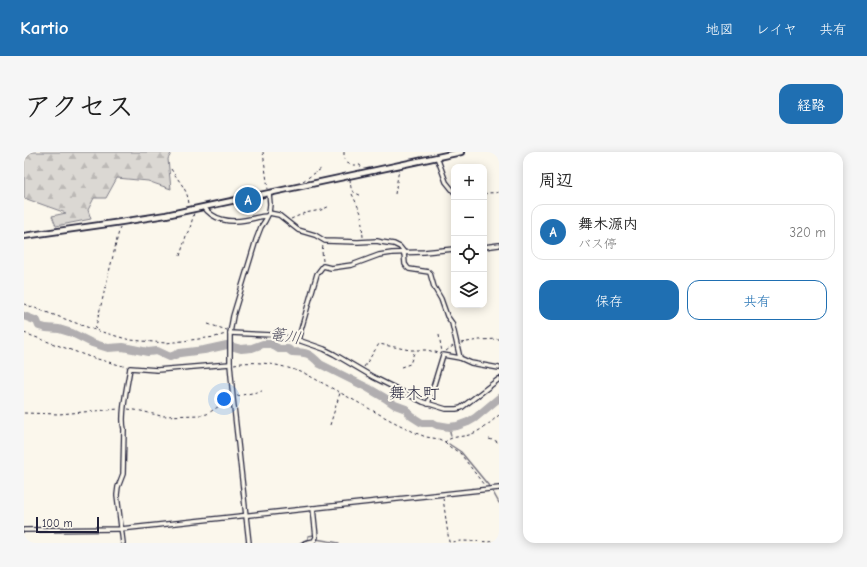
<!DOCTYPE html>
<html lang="ja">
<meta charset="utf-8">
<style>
:root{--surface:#fff;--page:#f6f6f6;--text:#222;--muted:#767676;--line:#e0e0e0;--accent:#1f6fb2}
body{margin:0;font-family:"Comic Neue","Klee One",sans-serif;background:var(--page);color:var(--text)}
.controls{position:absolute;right:12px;top:12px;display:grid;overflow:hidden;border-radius:8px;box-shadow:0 2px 10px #0003}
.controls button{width:36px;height:36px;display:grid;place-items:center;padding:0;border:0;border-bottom:1px solid var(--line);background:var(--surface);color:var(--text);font:20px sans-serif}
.scale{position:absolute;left:12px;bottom:10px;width:63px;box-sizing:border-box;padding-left:4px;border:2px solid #22223b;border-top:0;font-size:11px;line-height:14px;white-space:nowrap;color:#22223b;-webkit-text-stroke:3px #fbf7ec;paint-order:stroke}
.you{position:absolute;left:200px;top:247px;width:14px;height:14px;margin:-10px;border:3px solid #fff;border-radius:50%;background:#1a73e8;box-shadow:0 0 0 6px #1a73e833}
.badge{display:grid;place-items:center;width:26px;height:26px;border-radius:50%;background:var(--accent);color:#fff;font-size:13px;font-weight:700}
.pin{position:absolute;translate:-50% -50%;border:2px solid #fff;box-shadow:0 1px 4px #0006}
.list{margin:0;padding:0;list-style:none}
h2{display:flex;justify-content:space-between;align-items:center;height:52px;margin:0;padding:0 16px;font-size:17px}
h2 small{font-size:13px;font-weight:400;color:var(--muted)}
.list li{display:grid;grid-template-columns:26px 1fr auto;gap:12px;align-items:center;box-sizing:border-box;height:56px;margin:0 8px 8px;padding:0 8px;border:1px solid var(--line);border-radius:12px}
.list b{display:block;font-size:15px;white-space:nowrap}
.list p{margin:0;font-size:13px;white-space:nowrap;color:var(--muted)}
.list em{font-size:13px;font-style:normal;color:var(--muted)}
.actions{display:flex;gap:8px;padding:12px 16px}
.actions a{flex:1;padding:9px 0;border:1px solid var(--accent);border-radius:12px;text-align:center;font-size:14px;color:var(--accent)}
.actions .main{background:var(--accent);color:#fff}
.icon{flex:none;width:22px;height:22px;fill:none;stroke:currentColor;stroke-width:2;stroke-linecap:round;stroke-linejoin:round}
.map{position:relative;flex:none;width:475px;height:391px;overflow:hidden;border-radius:12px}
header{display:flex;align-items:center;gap:24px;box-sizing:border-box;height:56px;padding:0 20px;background:var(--accent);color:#fff}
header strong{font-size:19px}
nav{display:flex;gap:22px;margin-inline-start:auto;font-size:14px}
.intro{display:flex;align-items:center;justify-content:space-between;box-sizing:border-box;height:96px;padding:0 24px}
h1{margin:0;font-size:28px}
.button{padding:10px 18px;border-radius:12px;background:var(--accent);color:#fff;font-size:14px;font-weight:700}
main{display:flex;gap:24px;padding:0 24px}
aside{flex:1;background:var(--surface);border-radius:12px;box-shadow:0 2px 10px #0003}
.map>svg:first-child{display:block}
.forest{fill:url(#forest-firs);stroke:#7e7d87}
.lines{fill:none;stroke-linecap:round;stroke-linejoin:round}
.stream{stroke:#787681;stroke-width:1.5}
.river{stroke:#b1aeb0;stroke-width:8}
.street-casing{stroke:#22223b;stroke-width:6}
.secondary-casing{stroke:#22223b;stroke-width:8}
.path{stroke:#22223b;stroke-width:1;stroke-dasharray:3 3;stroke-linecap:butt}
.street{stroke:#fbf7ec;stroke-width:3.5}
.secondary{stroke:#fbf7ec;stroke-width:4.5}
.labels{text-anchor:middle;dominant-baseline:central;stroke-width:4;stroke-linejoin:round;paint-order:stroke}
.water-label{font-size:16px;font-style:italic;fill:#545364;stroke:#fbf7ec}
.quarter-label{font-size:17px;fill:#22223b;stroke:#fbf7ec}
</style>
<header>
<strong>Kartio</strong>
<nav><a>地図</a><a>レイヤ</a><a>共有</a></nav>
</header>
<div class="intro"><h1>アクセス</h1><a class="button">経路</a></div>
<main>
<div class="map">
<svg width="475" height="391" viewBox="0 0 475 391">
<defs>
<pattern id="forest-firs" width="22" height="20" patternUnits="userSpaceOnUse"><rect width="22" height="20" fill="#dbd8d3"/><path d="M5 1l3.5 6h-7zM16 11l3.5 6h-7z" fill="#bcb9b6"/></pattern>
</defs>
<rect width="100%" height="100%" fill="#fbf7ec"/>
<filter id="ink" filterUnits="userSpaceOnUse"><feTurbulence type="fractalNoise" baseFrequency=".025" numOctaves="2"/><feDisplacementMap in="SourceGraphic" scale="8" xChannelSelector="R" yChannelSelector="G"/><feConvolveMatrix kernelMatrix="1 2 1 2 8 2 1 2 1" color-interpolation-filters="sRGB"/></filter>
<g filter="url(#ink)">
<path class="forest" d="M0 0H148L144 7 147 37 132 32 124 29 93 26 82 46H70L64 58 67 67 32 74 28 64 42 61 0 46Z"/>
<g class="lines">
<g class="stream">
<path d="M425 275 427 284"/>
<path d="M425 292 437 300 465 334"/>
<path d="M469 340 475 351"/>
<path d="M276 391 284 387V384L290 383 292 387 315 391"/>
</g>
<path class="river" d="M0 164 13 169 15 174 22 176 35 177 48 181 68 191 84 196 99 195 124 200 133 199 146 205 156 201 180 198 203 193 217 197 228 196 239 192H247L255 197H264L268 200C282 200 286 201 296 212L344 236 361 246 371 253 382 257 387 264 398 271H409L413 273 425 275 433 274 444 270 451 266 475 246"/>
<g class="street-casing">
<g id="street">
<path d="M413 5 422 30 430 40"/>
<path d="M180 55C189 68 206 71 221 68 229 67 236 64 243 64"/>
<path d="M245 61 255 63 274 78 291 83 301 89 334 90 353 89 357 90 370 92 376 95 380 100 381 112 383 115 385 117 405 120 406 121 410 135 417 147 423 164 428 171 436 206"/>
<path d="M460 95 475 93"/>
<path d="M206 181 248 183 274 188 300 197 310 202 349 225 399 250 422 257H432L437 256 475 227"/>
<path d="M274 188 293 122 299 114 307 116 328 113 355 103 368 101 400 100 430 97"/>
<path d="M404 252 419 203 436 206 447 211 475 216"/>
<path d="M0 378 97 377 475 336"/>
<path d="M99 391 93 343 94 335 99 322 100 277C96 264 104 230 106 216L133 218 206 212"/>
<path d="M225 391 209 246 206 212V181L209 164 232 88 237 75 241 69 245 61 246 52 245 41"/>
<path d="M281 391 290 389 292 385 289 356"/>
</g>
</g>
<g class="secondary-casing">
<path id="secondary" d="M0 84 97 70 142 63 437 0"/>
</g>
<g class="path">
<path d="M239 0 244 37"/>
<path d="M320 0V5L323 11 328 13H336L338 17"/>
<path d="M147 17C155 30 164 37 165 53"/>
<path d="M326 27C327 40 327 39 338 44"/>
<path d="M279 29 297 17"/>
<path d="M328 42 337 61 339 85"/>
<path d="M371 42 375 17"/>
<path d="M460 43C465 39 470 42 475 40"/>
<path d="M267 67 281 61 297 58 306 54"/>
<path d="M96 75 71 178 106 188 142 191 191 185 202 182"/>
<path d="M156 104 162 84 165 80 170 61"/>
<path d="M299 109 298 99 299 93"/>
<path d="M0 152 71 178"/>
<path d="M184 172 203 178"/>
<path d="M0 181 66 205 103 215"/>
<path d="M415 183 418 200"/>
<path d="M437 191 455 188 475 187"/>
<path d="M422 199 429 194"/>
<path d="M210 212C235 208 259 213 282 222L366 268 392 281 402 285 415 287 421 290C427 284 438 285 445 283 457 279 466 271 475 263"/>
<path d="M340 215 355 192 386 198H403L415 201"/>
<path d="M377 215 386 212 391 198"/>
<path d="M213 244 238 239"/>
<path d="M104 257 117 259 137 264 177 263 183 262 206 247"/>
<path d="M0 261 35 262 95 257"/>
<path d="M306 273 316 241"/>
<path d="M465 287 472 289 475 291"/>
<path d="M421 290 426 295 436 301 460 333"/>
<path d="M419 346 425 390H426L438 389 475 390"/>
</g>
<use href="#street" class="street"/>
<use href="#secondary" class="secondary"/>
</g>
</g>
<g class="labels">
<g class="water-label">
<text transform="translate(261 184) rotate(9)">篭川</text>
</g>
<g class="quarter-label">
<text x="390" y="241">舞木町</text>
</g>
</g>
</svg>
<div class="controls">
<button>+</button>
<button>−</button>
<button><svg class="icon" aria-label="locate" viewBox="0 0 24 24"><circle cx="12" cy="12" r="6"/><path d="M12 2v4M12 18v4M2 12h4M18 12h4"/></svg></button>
<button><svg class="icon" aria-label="layers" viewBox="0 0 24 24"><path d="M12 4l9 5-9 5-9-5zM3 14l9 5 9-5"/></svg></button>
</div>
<div class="scale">100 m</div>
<div class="you"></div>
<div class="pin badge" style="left:224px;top:48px">A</div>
</div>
<aside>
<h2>周辺<small></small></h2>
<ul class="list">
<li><span class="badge">A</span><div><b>舞木源内</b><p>バス停</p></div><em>320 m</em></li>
</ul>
<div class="actions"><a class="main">保存</a><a>共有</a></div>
</aside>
</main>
